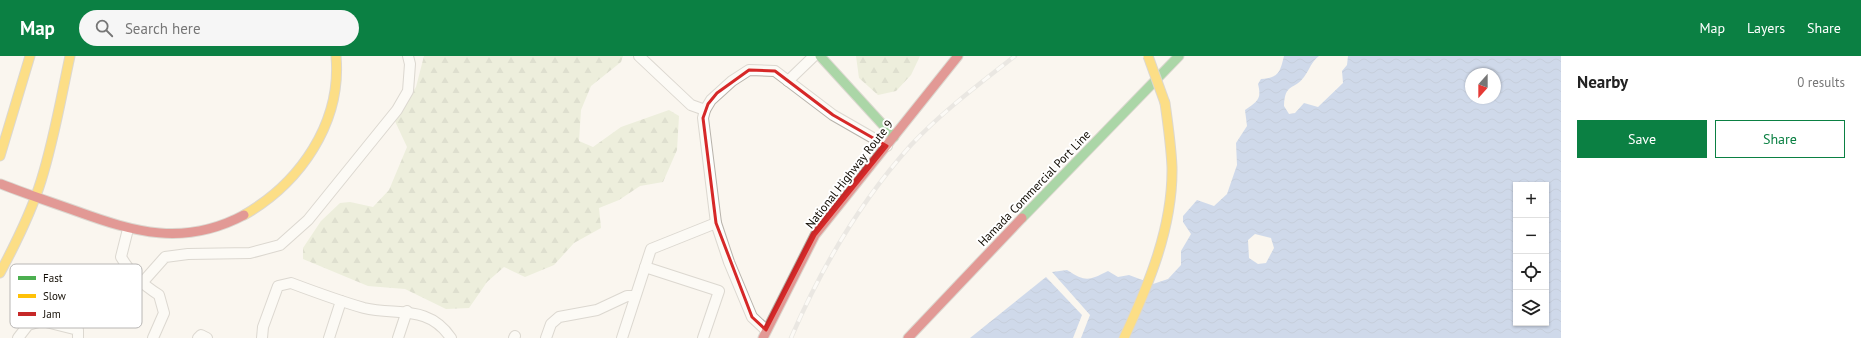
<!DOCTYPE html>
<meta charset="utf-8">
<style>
:root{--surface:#fff;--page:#f6f6f6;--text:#222;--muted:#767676;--line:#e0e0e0;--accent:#0b8043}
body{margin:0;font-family:"PT Sans",sans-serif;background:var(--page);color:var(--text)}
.controls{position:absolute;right:12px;bottom:12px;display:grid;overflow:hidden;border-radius:0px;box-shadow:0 1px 3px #0004}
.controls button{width:36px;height:36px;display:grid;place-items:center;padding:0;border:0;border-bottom:1px solid var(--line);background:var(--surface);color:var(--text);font:20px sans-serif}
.compass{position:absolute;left:1465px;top:12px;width:36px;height:36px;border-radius:50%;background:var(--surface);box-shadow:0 1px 3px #0004;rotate:201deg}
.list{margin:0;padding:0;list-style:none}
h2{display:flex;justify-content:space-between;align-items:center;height:52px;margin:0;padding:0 16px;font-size:17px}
h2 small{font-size:13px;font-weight:400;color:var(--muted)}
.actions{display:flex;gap:8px;padding:12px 16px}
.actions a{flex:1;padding:9px 0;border:1px solid var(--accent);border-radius:0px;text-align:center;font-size:14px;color:var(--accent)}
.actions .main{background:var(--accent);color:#fff}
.icon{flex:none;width:22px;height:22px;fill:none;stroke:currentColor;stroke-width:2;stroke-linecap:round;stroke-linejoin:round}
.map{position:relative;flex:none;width:1561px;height:282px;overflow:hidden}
header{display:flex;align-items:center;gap:24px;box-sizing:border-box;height:56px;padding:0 20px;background:var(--accent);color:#fff}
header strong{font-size:19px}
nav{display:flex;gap:22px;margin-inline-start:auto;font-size:14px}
.search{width:280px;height:36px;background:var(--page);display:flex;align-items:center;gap:10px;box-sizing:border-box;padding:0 14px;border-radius:22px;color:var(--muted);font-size:15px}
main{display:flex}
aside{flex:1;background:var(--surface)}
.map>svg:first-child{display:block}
.forest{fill:url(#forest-firs)}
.water{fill:url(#water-waves);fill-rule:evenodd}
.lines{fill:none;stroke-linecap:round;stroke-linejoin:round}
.street-casing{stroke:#b8b3ab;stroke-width:12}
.fast-casing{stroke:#b8b3ab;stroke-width:11}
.slow-casing{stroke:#b8b3ab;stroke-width:11}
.jam-casing{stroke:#b8b3ab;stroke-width:11}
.street{stroke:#fefefd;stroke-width:10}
.fast{stroke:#4caf50;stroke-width:9}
.slow{stroke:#ffc107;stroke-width:9}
.jam{stroke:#c62828;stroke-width:9}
.rail-casing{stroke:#d7d6d3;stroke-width:4.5}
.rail{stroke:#fff;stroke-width:3;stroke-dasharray:9;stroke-linecap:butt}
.slow-bridge-casing{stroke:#b8b3ab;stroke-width:11;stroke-linecap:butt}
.slow-bridge{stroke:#ffc107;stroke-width:9}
.marked{fill:none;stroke:#d62828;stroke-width:3;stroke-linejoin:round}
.labels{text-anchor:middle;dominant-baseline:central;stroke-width:4;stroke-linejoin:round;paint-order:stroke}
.street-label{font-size:12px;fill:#130d04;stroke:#fff}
.key{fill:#fff;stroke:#b8b6b4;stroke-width:1}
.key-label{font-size:11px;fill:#130d04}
</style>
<header>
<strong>Map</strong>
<div class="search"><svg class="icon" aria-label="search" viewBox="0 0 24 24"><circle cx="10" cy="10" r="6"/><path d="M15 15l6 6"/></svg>Search here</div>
<nav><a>Map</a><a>Layers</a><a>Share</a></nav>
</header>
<main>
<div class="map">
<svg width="1561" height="282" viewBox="0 0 1561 282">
<defs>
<pattern id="forest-firs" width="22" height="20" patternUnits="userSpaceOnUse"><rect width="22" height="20" fill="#dde5c5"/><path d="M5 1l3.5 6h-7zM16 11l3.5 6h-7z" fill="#bdc3a8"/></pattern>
<pattern id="water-waves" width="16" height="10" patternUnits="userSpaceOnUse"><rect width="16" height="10" fill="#9cb7e5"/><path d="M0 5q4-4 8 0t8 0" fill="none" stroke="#869cc3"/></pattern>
</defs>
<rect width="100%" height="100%" fill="#faf6ef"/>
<g class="forest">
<path d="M424 0H623L621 6 591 30 581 54 579 85 593 91 621 71 669 54 679 60 677 94 663 126 640 130 619 144 599 152 601 172 574 187 554 209 525 221 504 211 487 226 469 252 446 253 405 233 368 230 303 203V192L321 165 340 147 350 146 373 151 389 134 407 91 394 63 416 31Z"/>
<path d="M856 0H920L911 19 896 35 878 39 859 22Z"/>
</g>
<g class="water">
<path d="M1284 0H1319C1311 6 1310 13 1304 21 1294 35 1285 26 1284 50L1289 58 1295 57 1304 47 1318 51 1343 27 1342 15 1347 9 1348 0H1561V282H1081L1090 259 1052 216 1067 214C1086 226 1088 225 1108 215L1118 221 1129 219 1153 228 1168 223 1181 209V195L1191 178 1183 166V160L1197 144 1214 150 1227 138 1237 109 1236 87 1247 70 1245 54C1257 45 1262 44 1258 28L1261 23C1279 22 1280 16 1284 0ZM1471 18H1495V42H1471ZM1516 129H1546V267H1516ZM1255 178 1271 182 1274 192 1266 207 1258 208 1249 202 1248 184Z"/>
<path d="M1046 221 1082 259 1073 282H970Z"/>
</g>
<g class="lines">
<g class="street-casing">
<g id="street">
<path d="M639 0 691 49 705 54"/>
<path d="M788 25 814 0"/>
<path d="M128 173 121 201C131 218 142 228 159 239L164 257 153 282"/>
<path d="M645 211 719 235 703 282"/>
<path d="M141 228 165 201 188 198 250 197 280 189 308 164 397 54 408 35 410 8 408 0"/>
<path d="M766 274 752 261 729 206 716 167 703 62 705 54 711 44 732 25 749 14 775 15 833 59 887 90"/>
<path d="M18 282 28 269 42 265 78 274V282"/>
<path d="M198 282 201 279 207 282"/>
<path d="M262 282 263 271 278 230 291 227C315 236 339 245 364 252 397 260 428 248 451 282"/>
<path d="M329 282 341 245"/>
<path d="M398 282 407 255"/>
<path d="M514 282 515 280"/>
<path d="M546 282 551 268 559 261 597 254 627 240H635"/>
<path d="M622 282 651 193 716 167"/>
</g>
</g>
<g class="fast-casing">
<g id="fast">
<path d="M820 0 894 81"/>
<path d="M1022 162 1179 0"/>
</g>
</g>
<g class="slow-casing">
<g id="slow">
<path d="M0 100 30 0"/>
<path d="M244 159C300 127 342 67 336 0"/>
<path d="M0 217C16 187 31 157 41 125 54 84 61 42 70 0"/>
<path d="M1124 282C1149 228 1173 171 1172 111 1171 89 1168 68 1165 47"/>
</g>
</g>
<g class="jam-casing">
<g id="jam">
<path d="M1 128C26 138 51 146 76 155 134 176 184 191 244 159"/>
<path d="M763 282 815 179 958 0"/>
<path d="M908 282 1022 162"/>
</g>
</g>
<use href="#street" class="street"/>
<use href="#fast" class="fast"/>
<use href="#slow" class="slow"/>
<use href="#jam" class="jam"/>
<g class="rail-casing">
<path id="rail" d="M791 282C821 212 860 146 911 89 942 56 979 28 1015 0"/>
</g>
<use href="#rail" class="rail"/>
<g class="slow-bridge-casing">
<path id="slow-bridge" d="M1148 0 1165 47"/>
</g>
<use href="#slow-bridge" class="slow-bridge"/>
</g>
<path d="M0 0H1561V282H0ZM749 14 775 15 833 59 887 90 815 179 766 274 752 261 716 167 703 62 708 48 717 37Z" fill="#faf6ef" fill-opacity=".55" fill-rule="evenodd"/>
<path class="marked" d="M749 14 775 15 833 59 887 90 815 179 766 274 752 261 716 167 703 62 708 48 717 37Z"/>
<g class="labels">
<g class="street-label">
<text transform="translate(849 118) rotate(-52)">National Highway Route 9</text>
<text transform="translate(1034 132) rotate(-46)">Hamada Commercial Port Line</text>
</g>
</g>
<rect x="10" y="208" width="132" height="64" rx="6" class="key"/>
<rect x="18" y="220" width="18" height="4" fill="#4caf50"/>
<rect x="18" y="238" width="18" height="4" fill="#ffc107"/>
<rect x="18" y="256" width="18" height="4" fill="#c62828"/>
<g class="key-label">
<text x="43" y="226">Fast</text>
<text x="43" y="244">Slow</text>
<text x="43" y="262">Jam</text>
</g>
</svg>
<div class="controls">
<button>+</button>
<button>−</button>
<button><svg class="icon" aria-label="locate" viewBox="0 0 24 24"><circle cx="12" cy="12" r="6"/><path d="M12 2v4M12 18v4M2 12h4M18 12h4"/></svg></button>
<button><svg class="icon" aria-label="layers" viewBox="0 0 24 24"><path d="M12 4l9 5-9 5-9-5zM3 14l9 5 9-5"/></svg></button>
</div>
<svg class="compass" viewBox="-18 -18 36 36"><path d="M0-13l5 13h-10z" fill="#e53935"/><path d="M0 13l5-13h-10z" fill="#767676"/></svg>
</div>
<aside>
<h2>Nearby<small>0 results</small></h2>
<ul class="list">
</ul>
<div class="actions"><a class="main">Save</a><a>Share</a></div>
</aside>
</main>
